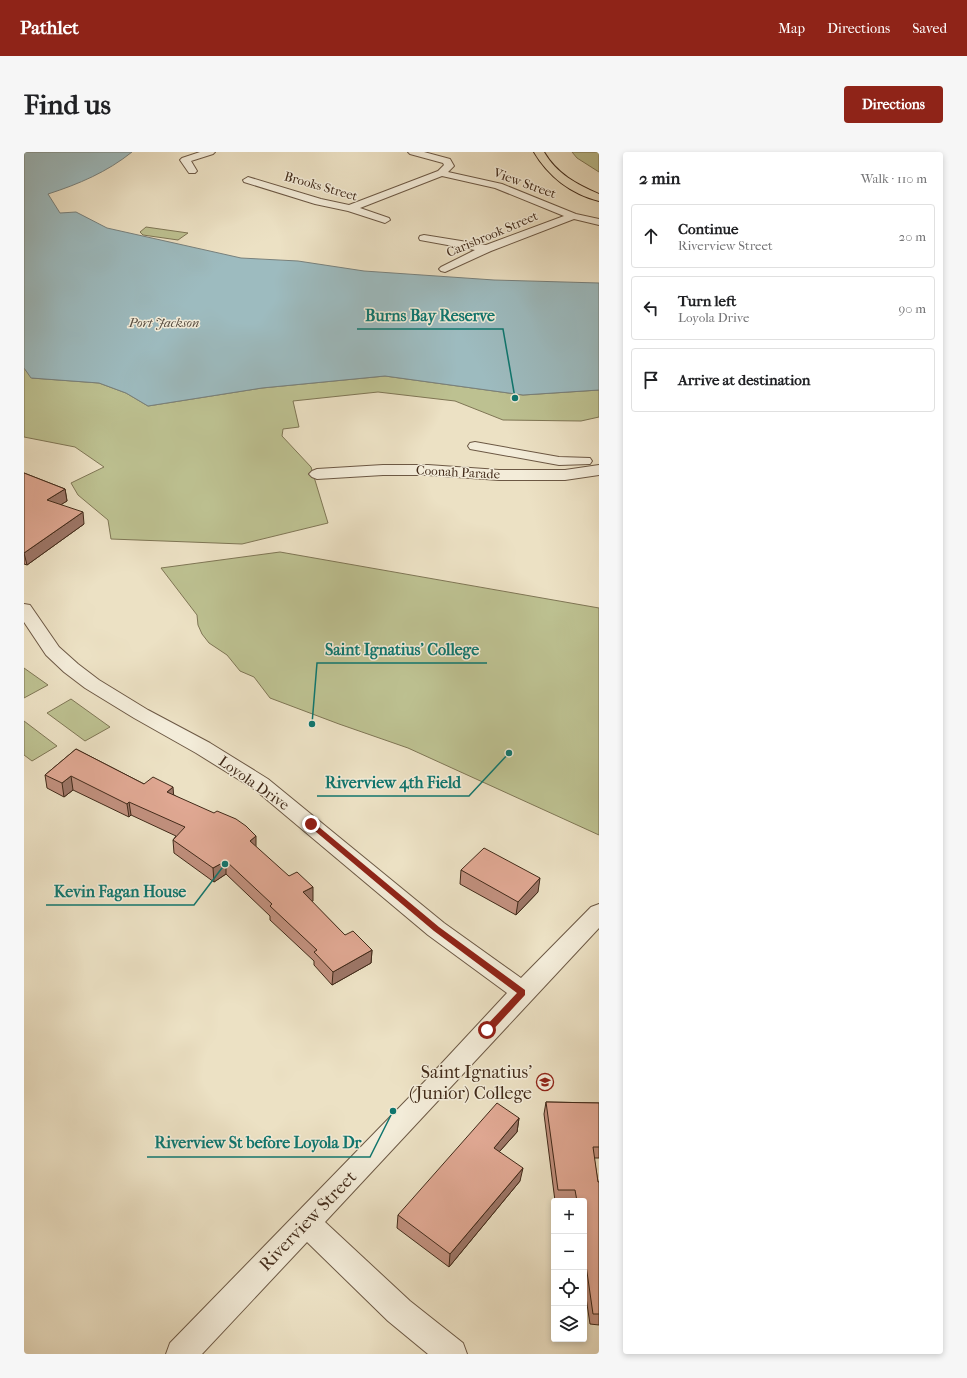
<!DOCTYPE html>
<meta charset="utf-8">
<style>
:root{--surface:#fff;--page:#f6f6f6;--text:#202124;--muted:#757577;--line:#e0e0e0;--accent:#8f2418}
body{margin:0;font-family:"IM FELL French Canon",serif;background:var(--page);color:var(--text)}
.controls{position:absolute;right:12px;bottom:12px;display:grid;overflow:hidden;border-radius:4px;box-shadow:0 2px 6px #0003}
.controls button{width:36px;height:36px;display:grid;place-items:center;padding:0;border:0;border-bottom:1px solid var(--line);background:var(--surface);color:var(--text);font:20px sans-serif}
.stop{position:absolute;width:12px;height:12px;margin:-9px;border:3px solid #8f2418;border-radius:50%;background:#fff}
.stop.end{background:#8f2418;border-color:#fff;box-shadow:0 1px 4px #0008}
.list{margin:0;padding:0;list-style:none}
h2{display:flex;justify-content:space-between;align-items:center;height:52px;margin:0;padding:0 16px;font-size:17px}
h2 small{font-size:13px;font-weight:400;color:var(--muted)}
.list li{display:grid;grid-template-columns:26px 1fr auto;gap:12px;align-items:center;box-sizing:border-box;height:64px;margin:0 8px 8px;padding:0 8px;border:1px solid var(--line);border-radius:4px}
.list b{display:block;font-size:15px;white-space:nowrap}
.list p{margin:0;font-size:13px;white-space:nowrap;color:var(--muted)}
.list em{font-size:13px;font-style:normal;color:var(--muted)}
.icon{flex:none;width:22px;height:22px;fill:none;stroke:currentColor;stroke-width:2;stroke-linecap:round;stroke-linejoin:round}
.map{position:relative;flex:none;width:575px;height:1202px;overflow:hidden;border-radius:4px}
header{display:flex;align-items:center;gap:24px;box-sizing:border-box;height:56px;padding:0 20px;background:var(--accent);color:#fff}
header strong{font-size:19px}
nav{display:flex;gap:22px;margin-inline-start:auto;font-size:14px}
.intro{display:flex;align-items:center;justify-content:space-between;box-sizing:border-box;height:96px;padding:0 24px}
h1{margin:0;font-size:28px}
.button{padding:10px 18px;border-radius:4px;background:var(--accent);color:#fff;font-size:14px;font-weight:700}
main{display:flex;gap:24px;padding:0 24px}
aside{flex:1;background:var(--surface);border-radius:4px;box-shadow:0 2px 6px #0003}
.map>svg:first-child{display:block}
.green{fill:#bdc191;stroke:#7f7655}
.water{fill:#9dbbbf;stroke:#78817d}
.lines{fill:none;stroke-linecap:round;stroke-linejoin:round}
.minor-casing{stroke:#6c5844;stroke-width:2}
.major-casing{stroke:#412a19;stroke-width:2}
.minor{fill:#f3ecd9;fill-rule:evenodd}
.major{fill:#ece1c4;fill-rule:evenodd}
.wall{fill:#c1907e;stroke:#412a19}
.shaded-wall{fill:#9d7667;stroke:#412a19}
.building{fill:#e0a893;stroke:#412a19}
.route{fill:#8f2418}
.labels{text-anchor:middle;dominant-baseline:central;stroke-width:3;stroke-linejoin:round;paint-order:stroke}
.far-street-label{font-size:13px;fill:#412a19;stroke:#f3ecd9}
.far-water-label{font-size:13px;font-style:italic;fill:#584e42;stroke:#f3ecd9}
.street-label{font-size:15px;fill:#412a19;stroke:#f3ecd9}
.near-poi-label{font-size:18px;fill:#412a19;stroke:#f3ecd9;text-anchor:end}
.near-street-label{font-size:18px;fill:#412a19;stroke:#f3ecd9}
.leader{fill:none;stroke:#0f766e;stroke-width:1.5}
.callout-dot{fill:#0f766e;stroke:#f3ecd9;stroke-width:1.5}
.callout-label{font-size:16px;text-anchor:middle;font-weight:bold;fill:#0f766e;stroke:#f3ecd9;stroke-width:3;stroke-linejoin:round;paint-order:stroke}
</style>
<header>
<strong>Pathlet</strong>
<nav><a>Map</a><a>Directions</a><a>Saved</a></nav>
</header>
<div class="intro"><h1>Find us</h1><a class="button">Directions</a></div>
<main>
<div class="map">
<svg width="575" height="1202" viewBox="0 0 575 1202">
<rect width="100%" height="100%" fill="#ece1c4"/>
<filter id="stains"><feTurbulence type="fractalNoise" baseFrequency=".005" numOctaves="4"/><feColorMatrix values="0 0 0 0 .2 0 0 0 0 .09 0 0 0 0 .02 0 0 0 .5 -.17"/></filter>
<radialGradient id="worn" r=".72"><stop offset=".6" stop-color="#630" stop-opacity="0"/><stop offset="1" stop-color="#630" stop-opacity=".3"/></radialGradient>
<g class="green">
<path d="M548 0H575V20L553 6Z"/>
<path d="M122 75 164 81 154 88 119 83 116 80Z"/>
<path d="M0 216 8 226 75 231 102 241 124 254 238 236 361 224 499 243 575 238V265L557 269 479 268 431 249 354 240 269 249 275 275 259 277 258 284 287 315 304 371 218 392 87 387 84 368 54 343 47 331 80 315 51 295 0 285Z"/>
<path d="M256 400 575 456V683L384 596 315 572 246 546 230 525 216 519 203 503 185 491 178 482 174 473 173 463 137 416Z"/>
<path d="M0 516 24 533 0 546Z"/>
<path d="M47 547 86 575 61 589 23 561Z"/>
<path d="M0 569 33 594 8 609 0 603Z"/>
</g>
<path class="water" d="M0 0H108C83 20 55 32 24 42L36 61 52 60 83 76 217 106 274 109 340 119 470 128 575 131V238L499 243 361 224 238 236 124 254 102 241 75 231 7 226 0 216Z"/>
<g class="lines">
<g class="minor-casing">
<g id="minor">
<path d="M176 0H191L189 2 167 9 173 19 171 21H165L156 8 158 6Z"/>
<path d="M384 0H400L426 7 430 14 424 20 478 32 552 62 575 67V73L550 67 467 99 421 120 417 119 415 117 417 115 451 98 396 88 395 86 396 84 400 83 462 93 540 64 471 36 418 24 336 56 365 66 366 68 361 71 324 59 291 52 220 30 219 28 224 25 297 47 325 53 414 19 420 13 419 11 386 2Z"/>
<path d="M451 290 535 305 566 306 568 309 566 312 535 313 446 297 444 294 446 291Z"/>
<path d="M359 313H404L475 318H541L575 313V323L541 328H475L404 323H359L293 327 288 325 285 322 288 319 293 317Z"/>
<path d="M0 452 6 453 35 495 54 512 75 528 124 558 186 591 244 627 420 771 497 826 567 755 575 752V776L301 1070 386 1149 439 1191 443 1202H404L364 1169 283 1090 178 1202H142L146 1191 405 925 483 841 404 783 230 637 172 601 110 566 61 536 40 520 22 503 0 470Z"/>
</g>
</g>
<g class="major-casing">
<path id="major" d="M510 0H520C533 22 552 32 575 42V49C547 42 524 24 510 0Z"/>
</g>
<use href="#minor" class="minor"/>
<use href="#major" class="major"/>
</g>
<g class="wall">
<path d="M0 321 41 337 43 349 37 352 60 372 3 413 0 412Z"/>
<path d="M52 597 120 632 150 643 232 695 289 749H287L321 783 348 798 347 811 308 833 290 813V809L246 768V764L202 722 190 730 150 701 149 688 152 684 107 663 105 665 49 638 40 645 23 636 21 623Z"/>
<path d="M437 718 514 740 492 763 436 732Z"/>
<path d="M522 950 575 951V1006H570L574 1030H575V1173L566 1172 560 1132V1049H531L520 962Z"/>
<path d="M495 966 493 980 475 1000 496 1029 425 1115 373 1076 374 1063Z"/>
</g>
<g class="shaded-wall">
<path d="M41 337 43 349 25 360 23 348Z"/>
<path d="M59 360 60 372 3 413 0 401Z"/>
<path d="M47 624 49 638 40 645 38 631Z"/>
<path d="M149 635 150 648 143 640Z"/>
<path d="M105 650 107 663 105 665 103 652Z"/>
<path d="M232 684V698L226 689Z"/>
<path d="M202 709V722L190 730 189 716Z"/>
<path d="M516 726 514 740 492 763 494 750Z"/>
<path d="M289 735V749L279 754V740Z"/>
<path d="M348 798 347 811 308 833 309 820Z"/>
<path d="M495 966 493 980 467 1009 470 996Z"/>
<path d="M499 1016 496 1029 425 1115 426 1102Z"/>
</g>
<g class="building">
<path d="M0 321 41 337 23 348 59 360 0 401Z"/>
<path d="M52 597 120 632 129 625 149 635 143 640 190 661 193 659 212 667 222 674 232 684 226 689 265 724 273 720 289 735 279 740 321 783 329 779 348 798 309 820 290 800 293 798 246 754 248 752 202 709 189 716 149 688 161 675 105 650 103 652 47 624 38 631 21 623Z"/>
<path d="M460 696 516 726 494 750 437 718Z"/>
<path d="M522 950 575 951V995H569L574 1030H575V1162H569L560 1099V1049H553L551 1038H534Z"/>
<path d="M473 951 495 966 470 996 499 1016 426 1102 374 1063Z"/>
</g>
<path class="route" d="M285 670H289L415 775 501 838V843L466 881H460V876L493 841 410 779 285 674Z"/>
<defs>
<g id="school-ring" transform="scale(0.9)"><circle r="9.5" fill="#f3ecd9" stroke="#8f2418" stroke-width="1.5"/><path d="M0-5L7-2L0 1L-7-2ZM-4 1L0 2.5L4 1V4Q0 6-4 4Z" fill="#8f2418"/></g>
</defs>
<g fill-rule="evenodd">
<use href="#school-ring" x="521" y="930"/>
</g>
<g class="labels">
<g class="far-street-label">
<text transform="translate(501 31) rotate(20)">View Street</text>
<text transform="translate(297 34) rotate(16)">Brooks Street</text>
<text transform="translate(468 82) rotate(-23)">Carisbrook Street</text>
<text transform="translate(434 320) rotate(3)">Coonah Parade</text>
</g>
<g class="far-water-label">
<text x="140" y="170">Port Jackson</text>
</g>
<g class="street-label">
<text transform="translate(230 631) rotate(35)">Loyola Drive</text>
</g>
<g class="near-poi-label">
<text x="508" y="920">Saint Ignatius'<tspan x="508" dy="21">(Junior) College</tspan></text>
</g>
<g class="near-street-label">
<text transform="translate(284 1069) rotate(-46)">Riverview Street</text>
</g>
</g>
<path class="leader" d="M491 246L479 177H333M288 572L293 511H463M485 601L445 644H293M201 712L170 753H22M369 959L346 1005H123"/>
<g class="callout-dot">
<circle cx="491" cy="246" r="4"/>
<circle cx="288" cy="572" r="4"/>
<circle cx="485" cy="601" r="4"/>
<circle cx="201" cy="712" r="4"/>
<circle cx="369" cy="959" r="4"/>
</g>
<g class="callout-label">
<text x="406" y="169">Burns Bay Reserve</text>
<text x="378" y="503">Saint Ignatius' College</text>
<text x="369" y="636">Riverview 4th Field</text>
<text x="96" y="745">Kevin Fagan House</text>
<text x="234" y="996">Riverview St before Loyola Dr</text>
</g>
<rect width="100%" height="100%" filter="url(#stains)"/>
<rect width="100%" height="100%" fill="url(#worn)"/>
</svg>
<div class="controls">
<button>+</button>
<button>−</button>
<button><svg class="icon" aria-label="locate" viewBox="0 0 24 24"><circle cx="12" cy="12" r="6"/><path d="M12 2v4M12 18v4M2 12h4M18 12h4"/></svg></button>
<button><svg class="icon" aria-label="layers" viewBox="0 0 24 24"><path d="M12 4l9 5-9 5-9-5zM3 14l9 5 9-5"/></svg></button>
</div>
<div class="stop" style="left:463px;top:878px"></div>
<div class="stop end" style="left:287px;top:672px"></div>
</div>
<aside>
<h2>2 min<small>Walk · 110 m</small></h2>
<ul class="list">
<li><svg class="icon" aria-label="ahead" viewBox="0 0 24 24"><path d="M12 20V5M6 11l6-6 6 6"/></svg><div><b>Continue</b><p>Riverview Street</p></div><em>20 m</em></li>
<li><svg class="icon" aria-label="left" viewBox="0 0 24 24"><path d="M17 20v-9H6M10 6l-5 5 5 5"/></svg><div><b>Turn left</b><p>Loyola Drive</p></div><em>90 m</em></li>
<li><svg class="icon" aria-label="arrive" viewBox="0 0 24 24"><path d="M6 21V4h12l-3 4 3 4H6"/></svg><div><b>Arrive at destination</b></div></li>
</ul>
</aside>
</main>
